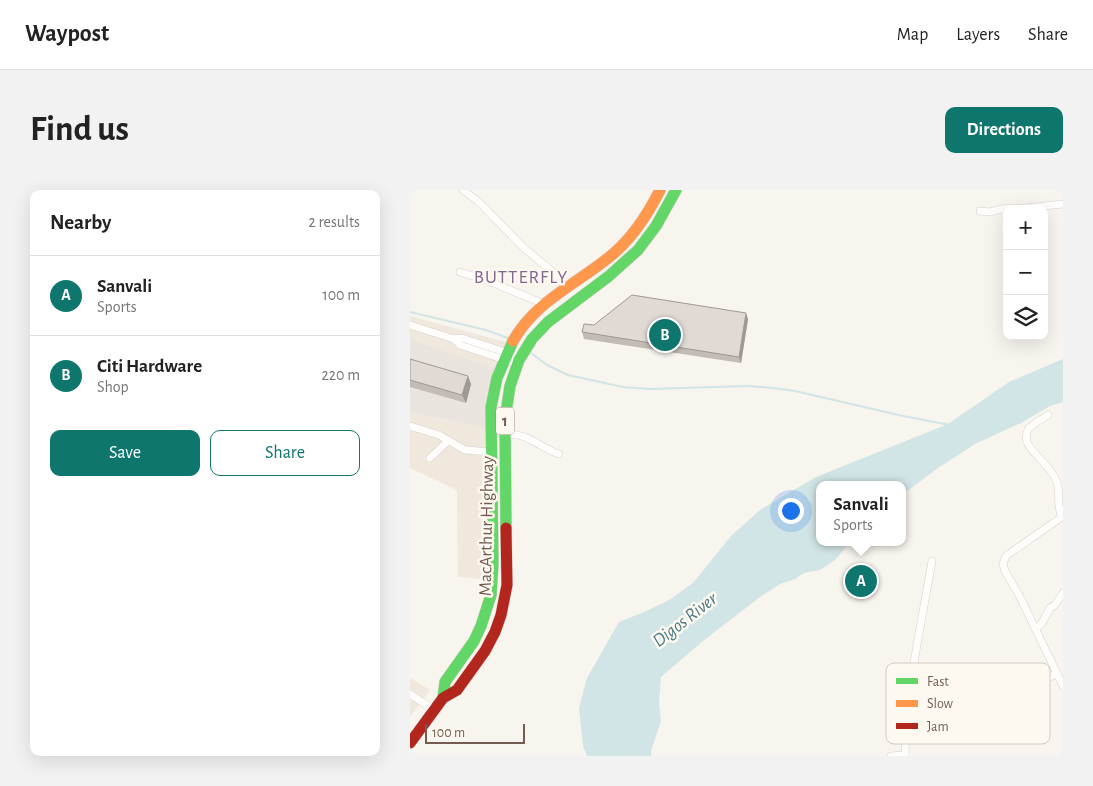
<!DOCTYPE html>
<meta charset="utf-8">
<style>
:root{--surface:#fff;--page:#f2f2f2;--text:#222;--muted:#767676;--line:#e0e0e0;--accent:#0f766e}
body{margin:0;font-family:"Alegreya Sans",sans-serif;background:var(--page);color:var(--text)}
.controls{position:absolute;right:15px;top:15px;display:grid;overflow:hidden;border-radius:10px;box-shadow:0 5px 20px #0002}
.controls button{width:45px;height:45px;display:grid;place-items:center;padding:0;border:0;border-bottom:1px solid var(--line);background:var(--surface);color:var(--text);font:25px sans-serif}
.scale{position:absolute;left:15px;bottom:12px;width:100px;box-sizing:border-box;padding-left:5px;border:2px solid #745d50;border-top:0;font-size:14px;line-height:18px;white-space:nowrap;color:#745d50;-webkit-text-stroke:4px #fdf9f1;paint-order:stroke}
.you{position:absolute;left:380px;top:320px;width:18px;height:18px;margin:-12px;border:4px solid #fff;border-radius:50%;background:#1a73e8;box-shadow:0 0 0 8px #1a73e833}
.badge{display:grid;place-items:center;width:32px;height:32px;border-radius:50%;background:var(--accent);color:#fff;font-size:16px;font-weight:700}
.pin{position:absolute;translate:-50% -50%;border:2px solid #fff;box-shadow:0 1px 5px #0006}
.popup{position:absolute;left:406px;top:291px;width:90px;height:65px;box-sizing:border-box;display:grid;place-content:center;border-radius:10px;background:var(--surface);filter:drop-shadow(0 1px 4px #0005);font-size:16px;white-space:nowrap;color:var(--muted)}
.popup b{font-size:19px;color:var(--text)}
.popup::after{content:'';position:absolute;left:50%;top:100%;margin-left:-10px;border:10px solid transparent;border-top-color:var(--surface)}
.list{margin:0;padding:0;list-style:none}
h2{display:flex;justify-content:space-between;align-items:center;height:65px;margin:0;padding:0 20px;font-size:21px}
h2 small{font-size:16px;font-weight:400;color:var(--muted)}
.list li{display:grid;grid-template-columns:32px 1fr auto;gap:15px;align-items:center;box-sizing:border-box;height:80px;padding:0 20px;border-top:1px solid var(--line)}
.list b{display:block;font-size:19px;white-space:nowrap}
.list p{margin:0;font-size:16px;white-space:nowrap;color:var(--muted)}
.list em{font-size:16px;font-style:normal;color:var(--muted)}
.actions{display:flex;gap:10px;padding:15px 20px}
.actions a{flex:1;padding:11px 0;border:1px solid var(--accent);border-radius:10px;text-align:center;font-size:18px;color:var(--accent)}
.actions .main{background:var(--accent);color:#fff}
.icon{flex:none;width:28px;height:28px;fill:none;stroke:currentColor;stroke-width:2;stroke-linecap:round;stroke-linejoin:round}
.map{position:relative;flex:none;width:653px;height:566px;overflow:hidden;border-radius:10px}
header{display:flex;align-items:center;gap:30px;box-sizing:border-box;height:70px;padding:0 25px;background:var(--surface);border-bottom:1px solid var(--line)}
header strong{font-size:24px}
nav{display:flex;gap:28px;margin-inline-start:auto;font-size:18px}
.intro{display:flex;align-items:center;justify-content:space-between;box-sizing:border-box;height:120px;padding:0 30px}
h1{margin:0;font-size:35px}
.button{padding:12px 22px;border-radius:10px;background:var(--accent);color:#fff;font-size:18px;font-weight:700}
main{display:flex;gap:30px;padding:0 30px}
aside{flex:1;background:var(--surface);border-radius:10px;box-shadow:0 5px 20px #0002}
.map>svg:first-child{display:block}
.residential{fill:#f0e7dd}
.industrial{fill:#eae4df}
.water{fill:#d2e5e6}
.lines{fill:none;stroke-linecap:round;stroke-linejoin:round}
.stream{stroke:#d2e5e6;stroke-width:2}
.lane-casing{stroke:#d7d1cc;stroke-width:4.5}
.street-casing{stroke:#d7d1cc;stroke-width:8}
.fast-casing{stroke:#d9d1cc;stroke-width:12}
.slow-casing{stroke:#d9d1cc;stroke-width:12}
.jam-casing{stroke:#d9d1cc;stroke-width:12}
.lane{stroke:#fefdfc;stroke-width:3}
.street{stroke:#fefdfc;stroke-width:7}
.fast{stroke:#63d668;stroke-width:11}
.slow{stroke:#ff974d;stroke-width:11}
.jam{stroke:#b3261e;stroke-width:11}
.wall{fill:#c2bbb6}
.shaded-wall{fill:#9e9994}
.building{fill:#e1dad4;stroke:#9e9994}
.labels{text-anchor:middle;dominant-baseline:central;stroke-width:5;stroke-linejoin:round;paint-order:stroke}
.shield{fill:#fdf9f1;stroke:#9d8c80;stroke-width:1}
.shield-label{font-size:16px;font-weight:bold;fill:#745d50}
.street-label{font-size:18px;fill:#745d50;stroke:#fdf9f1}
.neighbourhood-label{font-size:19px;letter-spacing:1px;fill:#82688f;stroke:#fdf9f1}
.water-label{font-size:19px;font-style:italic;fill:#4c7a85;stroke:#fdf9f1}
.key{fill:#fdf9f1;stroke:#d4cac1;stroke-width:1}
.key-label{font-size:14px;fill:#745d50}
</style>
<header>
<strong>Waypost</strong>
<nav><a>Map</a><a>Layers</a><a>Share</a></nav>
</header>
<div class="intro"><h1>Find us</h1><a class="button">Directions</a></div>
<main>
<aside>
<h2>Nearby<small>2 results</small></h2>
<ul class="list">
<li><span class="badge">A</span><div><b>Sanvali</b><p>Sports</p></div><em>100 m</em></li>
<li><span class="badge">B</span><div><b>Citi Hardware</b><p>Shop</p></div><em>220 m</em></li>
</ul>
<div class="actions"><a class="main">Save</a><a>Share</a></div>
</aside>
<div class="map">
<svg width="653" height="566" viewBox="0 0 653 566">
<rect width="100%" height="100%" fill="#f8f4ee"/>
<g class="residential">
<path d="M0 126 99 153 87 179 0 149Z"/>
<path d="M0 222 79 239 80 390 48 387 47 300 0 278Z"/>
<path d="M0 488 20 500 0 527Z"/>
</g>
<path class="industrial" d="M0 149 87 179 79 239 0 222Z"/>
<path class="water" d="M653 169V212L640 216 611 233 565 254 528 278 492 305V295H410V352H440L425 370 410 380 394 383 385 389 370 394 350 407 293 451 251 487 249 513 251 531 241 561V566H177L173 556 169 518 177 488 209 432 234 422 259 410 283 393 321 346 350 320 406 287 538 234 599 192Z"/>
<g class="lines">
<g class="stream">
<path d="M0 122 76 140 98 148"/>
<path d="M121 163 137 175 158 185 213 197 240 199 338 196 363 198 385 201 493 226 540 235"/>
</g>
<g class="lane-casing">
<path id="lane" d="M500 505 561 508"/>
</g>
<g class="street-casing">
<g id="street">
<path d="M53 0 69 12 115 59 160 96"/>
<path d="M570 21 580 22 596 18H615L653 14"/>
<path d="M50 82 76 90 134 114"/>
<path d="M0 135 44 149 50 155 107 174"/>
<path d="M44 149 52 148 110 167"/>
<path d="M638 225C632 229 624 233 619 238 610 252 625 262 632 271 637 276 643 283 646 290 652 302 645 312 652 327"/>
<path d="M0 236 29 245 55 260 81 262"/>
<path d="M95 245C118 242 128 257 149 264"/>
<path d="M20 268 38 251"/>
<path d="M653 326 596 366 593 374 595 381 610 407 653 496"/>
<path d="M626 439 632 433 640 418 645 415 653 403"/>
<path d="M0 504 24 520"/>
<path d="M599 510 647 483"/>
<path d="M481 566 495 565"/>
<path d="M495 566C496 500 511 436 522 371"/>
</g>
</g>
<g class="fast-casing">
<g id="fast">
<path d="M96 338 95 229 100 196 109 170 122 149 138 132 199 86 228 60 246 36 266 0"/>
<path d="M33 508 35 492 64 451 71 436 81 405 83 374 81 217 87 188 103 151"/>
</g>
</g>
<g class="slow-casing">
<path id="slow" d="M103 151C126 110 169 93 203 64 224 46 238 24 250 0"/>
</g>
<g class="jam-casing">
<path id="jam" d="M0 553 33 508 47 500 75 461 85 442 91 425 97 395 96 338"/>
</g>
<use href="#lane" class="lane"/>
<use href="#street" class="street"/>
<use href="#fast" class="fast"/>
<use href="#slow" class="slow"/>
<use href="#jam" class="jam"/>
</g>
<g class="wall">
<path d="M338 129 331 173 174 149 172 142 184 135Z"/>
<path d="M0 169 61 194 56 213 0 197Z"/>
</g>
<g class="shaded-wall">
<path d="M336 123 338 129 331 173 329 167Z"/>
<path d="M58 186 61 194 56 213 52 205Z"/>
</g>
<g class="building">
<path d="M222 105 336 123 329 167 172 142 174 134 184 135Z"/>
<path d="M0 169 58 186 52 205 0 190Z"/>
</g>
<g class="labels">
<rect class="shield" x="86" y="217.5" width="18" height="27" rx="4"/>
<g class="shield-label">
<text x="95" y="231">1</text>
</g>
<g class="street-label">
<text transform="translate(77 336) rotate(-89)">MacArthur Highway</text>
</g>
<g class="neighbourhood-label">
<text x="111" y="87">BUTTERFLY</text>
</g>
<g class="water-label">
<text transform="translate(275 430) rotate(-38)">Digos River</text>
</g>
</g>
<rect x="476" y="473" width="164" height="81" rx="8" class="key"/>
<rect x="486" y="488" width="22" height="6" fill="#63d668"/>
<rect x="486" y="510" width="22" height="7" fill="#ff974d"/>
<rect x="486" y="533" width="22" height="6" fill="#b3261e"/>
<g class="key-label">
<text x="517" y="496">Fast</text>
<text x="517" y="518">Slow</text>
<text x="517" y="541">Jam</text>
</g>
</svg>
<div class="controls">
<button>+</button>
<button>−</button>
<button><svg class="icon" aria-label="layers" viewBox="0 0 24 24"><path d="M12 4l9 5-9 5-9-5zM3 14l9 5 9-5"/></svg></button>
</div>
<div class="scale">100 m</div>
<div class="you"></div>
<div class="pin badge" style="left:451px;top:391px">A</div>
<div class="popup"><b>Sanvali</b>Sports</div>
<div class="pin badge" style="left:255px;top:145px">B</div>
</div>
</main>
